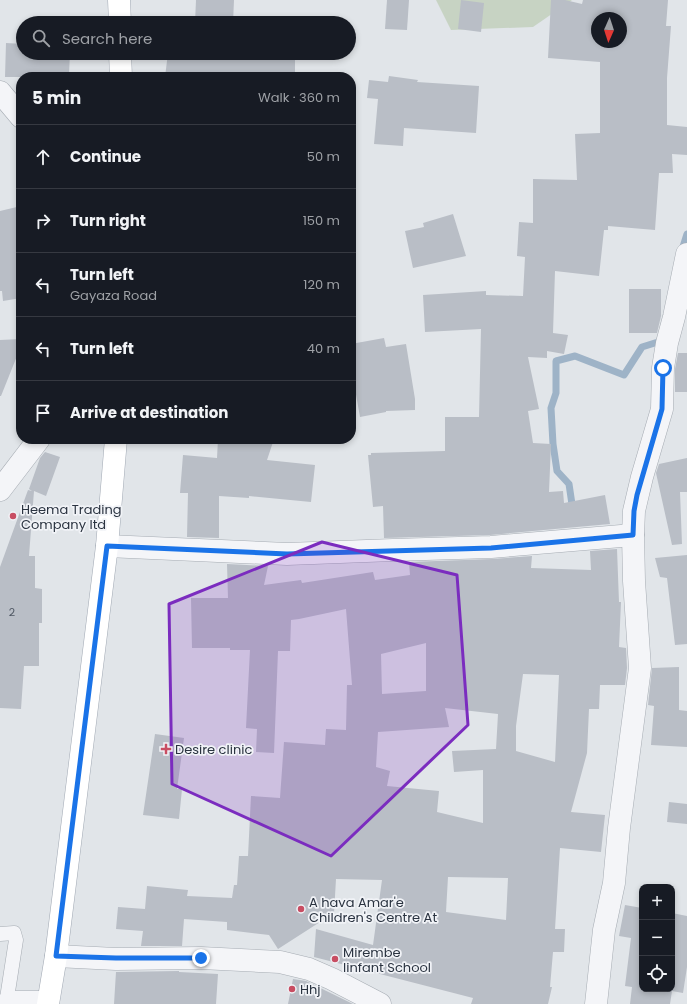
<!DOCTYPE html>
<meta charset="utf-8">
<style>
:root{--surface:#171b24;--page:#242831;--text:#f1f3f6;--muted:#9ea1a6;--line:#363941}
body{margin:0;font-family:Poppins,sans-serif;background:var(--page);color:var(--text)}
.controls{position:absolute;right:12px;bottom:12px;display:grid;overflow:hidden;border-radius:8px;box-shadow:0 2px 6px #0003}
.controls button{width:36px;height:36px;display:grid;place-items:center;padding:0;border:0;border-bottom:1px solid var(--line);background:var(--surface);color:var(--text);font:20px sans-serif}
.compass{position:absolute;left:591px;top:12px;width:36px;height:36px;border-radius:50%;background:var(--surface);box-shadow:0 2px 6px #0003;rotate:183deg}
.stop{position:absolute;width:12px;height:12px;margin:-9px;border:3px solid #1a73e8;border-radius:50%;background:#fff}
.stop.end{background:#1a73e8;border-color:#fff;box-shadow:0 1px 4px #0008}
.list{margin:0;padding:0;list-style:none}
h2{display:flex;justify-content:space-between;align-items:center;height:52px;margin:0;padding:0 16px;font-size:17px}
h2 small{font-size:13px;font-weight:400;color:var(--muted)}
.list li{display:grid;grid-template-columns:26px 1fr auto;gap:12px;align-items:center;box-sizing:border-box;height:64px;padding:0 16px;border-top:1px solid var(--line)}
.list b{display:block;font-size:15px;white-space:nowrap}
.list p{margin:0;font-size:13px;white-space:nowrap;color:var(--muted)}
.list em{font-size:13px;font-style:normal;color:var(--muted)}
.icon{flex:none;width:22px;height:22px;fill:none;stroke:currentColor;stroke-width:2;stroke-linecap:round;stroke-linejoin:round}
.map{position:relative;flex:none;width:687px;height:1004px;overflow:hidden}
.search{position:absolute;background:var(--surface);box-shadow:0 2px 6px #0003;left:16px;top:16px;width:340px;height:44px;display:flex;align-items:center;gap:10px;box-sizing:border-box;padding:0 14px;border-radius:22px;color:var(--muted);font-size:15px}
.panel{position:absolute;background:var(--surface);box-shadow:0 2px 6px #0003;left:16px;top:72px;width:340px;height:372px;border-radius:16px}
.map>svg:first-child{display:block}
.green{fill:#c7d3c3}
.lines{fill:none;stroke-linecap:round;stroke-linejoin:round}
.stream{stroke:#9eb3c7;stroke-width:7}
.building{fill:#b9bec6;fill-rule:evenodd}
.service-casing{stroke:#a6acb3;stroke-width:15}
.minor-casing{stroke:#a6acb3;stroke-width:23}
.primary-casing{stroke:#a1a9b4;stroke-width:23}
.service{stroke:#f4f5f8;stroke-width:14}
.minor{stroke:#f4f5f8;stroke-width:22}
.primary{stroke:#fff;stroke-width:22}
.route{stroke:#1a73e8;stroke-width:5}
.marked{fill:#7b2cbf;fill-opacity:0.2;stroke:#7b2cbf;stroke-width:3;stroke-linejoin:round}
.poi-dot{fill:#c84d62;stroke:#f1f3f7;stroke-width:1.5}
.labels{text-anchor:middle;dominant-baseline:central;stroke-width:3.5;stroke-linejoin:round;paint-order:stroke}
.number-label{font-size:11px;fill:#4e5662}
.poi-label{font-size:13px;fill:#2a3340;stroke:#f1f3f7;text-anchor:start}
</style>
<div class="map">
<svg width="687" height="1004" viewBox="0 0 687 1004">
<rect width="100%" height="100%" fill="#e1e5e9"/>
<path class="green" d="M436 0H572L533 27 451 30Z"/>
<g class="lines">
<g class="stream">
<path d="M681 253 687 234"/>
<path d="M573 511 569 484 557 471 553 444 551 408 556 393V361L575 356 624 375 642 347 658 342 663 338"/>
</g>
</g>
<g class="building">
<path d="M196 0H234L233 23H195Z"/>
<path d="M387 0H409L407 30 385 29Z"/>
<path d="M461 0 484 3 481 32 458 29Z"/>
<path d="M551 0H565L582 4 583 0H668L666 26H671L667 78V125L687 127V155L672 154 673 173H659L655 230 608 226V230H604L599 276 555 271 553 333 568 335 564 354 547 351V358L528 357 539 409 528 411 533 443 551 444 549 492 563 491 564 503 605 495 610 524 490 535 384 538 383 506 373 507 368 455H371V453L445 451V417H479L481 329 425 332 423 295 486 291V295L523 296 525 257 517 256 519 222 533 223V179L577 180 575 134 600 133V62L548 58ZM597 18H621V42H597Z"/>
<path d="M6 43 23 44V53H70L69 75 32 72V77H5Z"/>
<path d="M168 53H233V55L295 60V77H165Z"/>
<path d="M389 76 418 80 417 82 479 86 476 133 404 128 403 146 374 144 378 99 367 98 369 80 388 82Z"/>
<path d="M21 206V298L3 301 2 291H0V211Z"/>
<path d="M453 214 466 256 413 268 405 231 424 227 423 223Z"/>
<path d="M629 289H661V316L657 333H629Z"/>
<path d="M384 338 386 347 406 344 415 399V410L386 411V412L360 417 355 389 351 390V367H355L351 344Z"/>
<path d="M21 339V346L1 396H0V340Z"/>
<path d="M678 353H687V392H675V369Z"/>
<path d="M218 439H274L267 460 315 465 311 502 249 496V498L219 496V538L187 537 188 493H180L183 455 217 458Z"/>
<path d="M45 452 60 457 46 496 34 491 29 556H35V588L42 589V623H39V666H24L21 709 0 708V567L28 490 32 491 29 489 40 458Z"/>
<path d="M687 458V492H680L682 544 672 545 656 473 659 464Z"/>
<path d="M617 549 619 602H621L619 647 626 648 627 668 625 685H600L599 709H589L587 753 571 812 605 815 601 852 560 848 555 929H565L564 952H553L550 987H552L548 1004H471L473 998 314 957 316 929 373 945 382 880 336 879 334 913 278 949 269 935 227 930V922L184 919 182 946H141L143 931 116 929 118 907 145 909 147 886 188 890 187 896 232 898 234 885H237L239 856H248L251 796 280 798 284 742 325 745 326 729 346 730 347 685H352L346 609 299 619 291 620 290 651H278L274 753 256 752 257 729 246 728 250 650H230V648H192L191 598H228L227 564 268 566 264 585 301 580 302 583 373 572 375 580 410 575 409 562 492 559 532 556 531 568 591 570 590 551ZM426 643V691L382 694 381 654ZM523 674 559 675 555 762 516 751V726ZM445 708 498 714 496 749 452 751 454 772 483 770V823L437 812 439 791 387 786 390 771 376 767 378 732 449 727ZM448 877 508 878 506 920 446 912Z"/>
<path d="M687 555V644L675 645 667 578 660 577 655 558Z"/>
<path d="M679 667V710L687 711V747L651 745 654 706 648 705 652 668Z"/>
<path d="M155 734 184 738 177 789H182L179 819 143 815Z"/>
<path d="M669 802 687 804V824L667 822Z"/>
<path d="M625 905 642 908V989H672V913L687 916V967L683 993 672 991 670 1004H630L632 987 625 986 631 938 619 936Z"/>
<path d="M116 972 179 971V972L218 974 216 1004H114Z"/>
<path d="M293 979 306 981 353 1004H288Z"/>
</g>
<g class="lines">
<g class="service-casing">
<g id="service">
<path d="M0 934 14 933 16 940 7 998"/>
<path d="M1 1004 7 998H49"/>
</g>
</g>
<g class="minor-casing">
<g id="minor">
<path d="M0 92 21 117"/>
<path d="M0 490 39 439"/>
<path d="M107 546 287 554 393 550 491 547 633 535"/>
<path d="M56 956 116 959 201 958 280 962 309 969 332 979 380 1004"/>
<path d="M596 1004 604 930 614 883 619 828 640 668 634 581 633 535 634 511 642 477 662 409 663 368 667 343 674 317 687 254"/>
</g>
</g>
<g class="primary-casing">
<g id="primary">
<path d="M119 0 120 23"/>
<path d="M120 53 121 77"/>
<path d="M48 1004 56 956 107 546 116 439"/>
</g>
</g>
<use href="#service" class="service"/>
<use href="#minor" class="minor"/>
<use href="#primary" class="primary"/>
</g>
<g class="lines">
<path class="route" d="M201 958H116L56 956 107 546 287 554 491 548 633 535 634 511 637 495 662 409 663 368"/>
</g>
<path class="marked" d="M322 542 457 575 468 725 331 856 172 784 169 604Z"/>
<g class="poi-dot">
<circle cx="13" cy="516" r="4"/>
<path d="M164 743h4v4h4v4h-4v4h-4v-4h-4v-4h4z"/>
<circle cx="301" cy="909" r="4"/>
<circle cx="335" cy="959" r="4"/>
<circle cx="292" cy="989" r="4"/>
</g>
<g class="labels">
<g class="number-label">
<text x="12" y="612">2</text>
</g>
<g class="poi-label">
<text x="21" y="509">Heema Trading<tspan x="21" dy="15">Company ltd</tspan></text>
<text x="175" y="749">Desire clinic</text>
<text x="309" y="902">A hava Amar'e<tspan x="309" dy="15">Children's Centre At</tspan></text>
<text x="343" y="952">Mirembe<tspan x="343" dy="15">Iinfant School</tspan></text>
<text x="300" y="989">Hhj</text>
</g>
</g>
</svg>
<div class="controls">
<button>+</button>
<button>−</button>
<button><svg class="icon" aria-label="locate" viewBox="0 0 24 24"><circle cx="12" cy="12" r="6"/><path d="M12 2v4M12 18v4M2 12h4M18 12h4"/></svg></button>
</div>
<svg class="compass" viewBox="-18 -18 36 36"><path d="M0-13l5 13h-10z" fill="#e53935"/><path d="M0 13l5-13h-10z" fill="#9ea1a6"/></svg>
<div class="stop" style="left:663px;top:368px"></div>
<div class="stop end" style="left:201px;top:958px"></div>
<div class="search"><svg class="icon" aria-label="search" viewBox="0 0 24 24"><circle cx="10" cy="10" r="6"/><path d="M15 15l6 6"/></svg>Search here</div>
<section class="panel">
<h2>5 min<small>Walk · 360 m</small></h2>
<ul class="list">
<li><svg class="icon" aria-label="ahead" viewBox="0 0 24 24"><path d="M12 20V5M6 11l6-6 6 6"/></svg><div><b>Continue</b></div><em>50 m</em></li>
<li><svg class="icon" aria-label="right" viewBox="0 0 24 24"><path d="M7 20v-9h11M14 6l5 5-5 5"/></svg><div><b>Turn right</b></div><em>150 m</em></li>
<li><svg class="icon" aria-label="left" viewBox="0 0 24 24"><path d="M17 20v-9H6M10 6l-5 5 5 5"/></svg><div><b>Turn left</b><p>Gayaza Road</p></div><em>120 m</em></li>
<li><svg class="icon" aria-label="left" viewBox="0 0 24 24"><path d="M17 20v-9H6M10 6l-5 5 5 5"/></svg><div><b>Turn left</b></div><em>40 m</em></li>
<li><svg class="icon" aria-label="arrive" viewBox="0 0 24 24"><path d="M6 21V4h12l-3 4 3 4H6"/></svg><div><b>Arrive at destination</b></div></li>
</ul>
</section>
</div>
